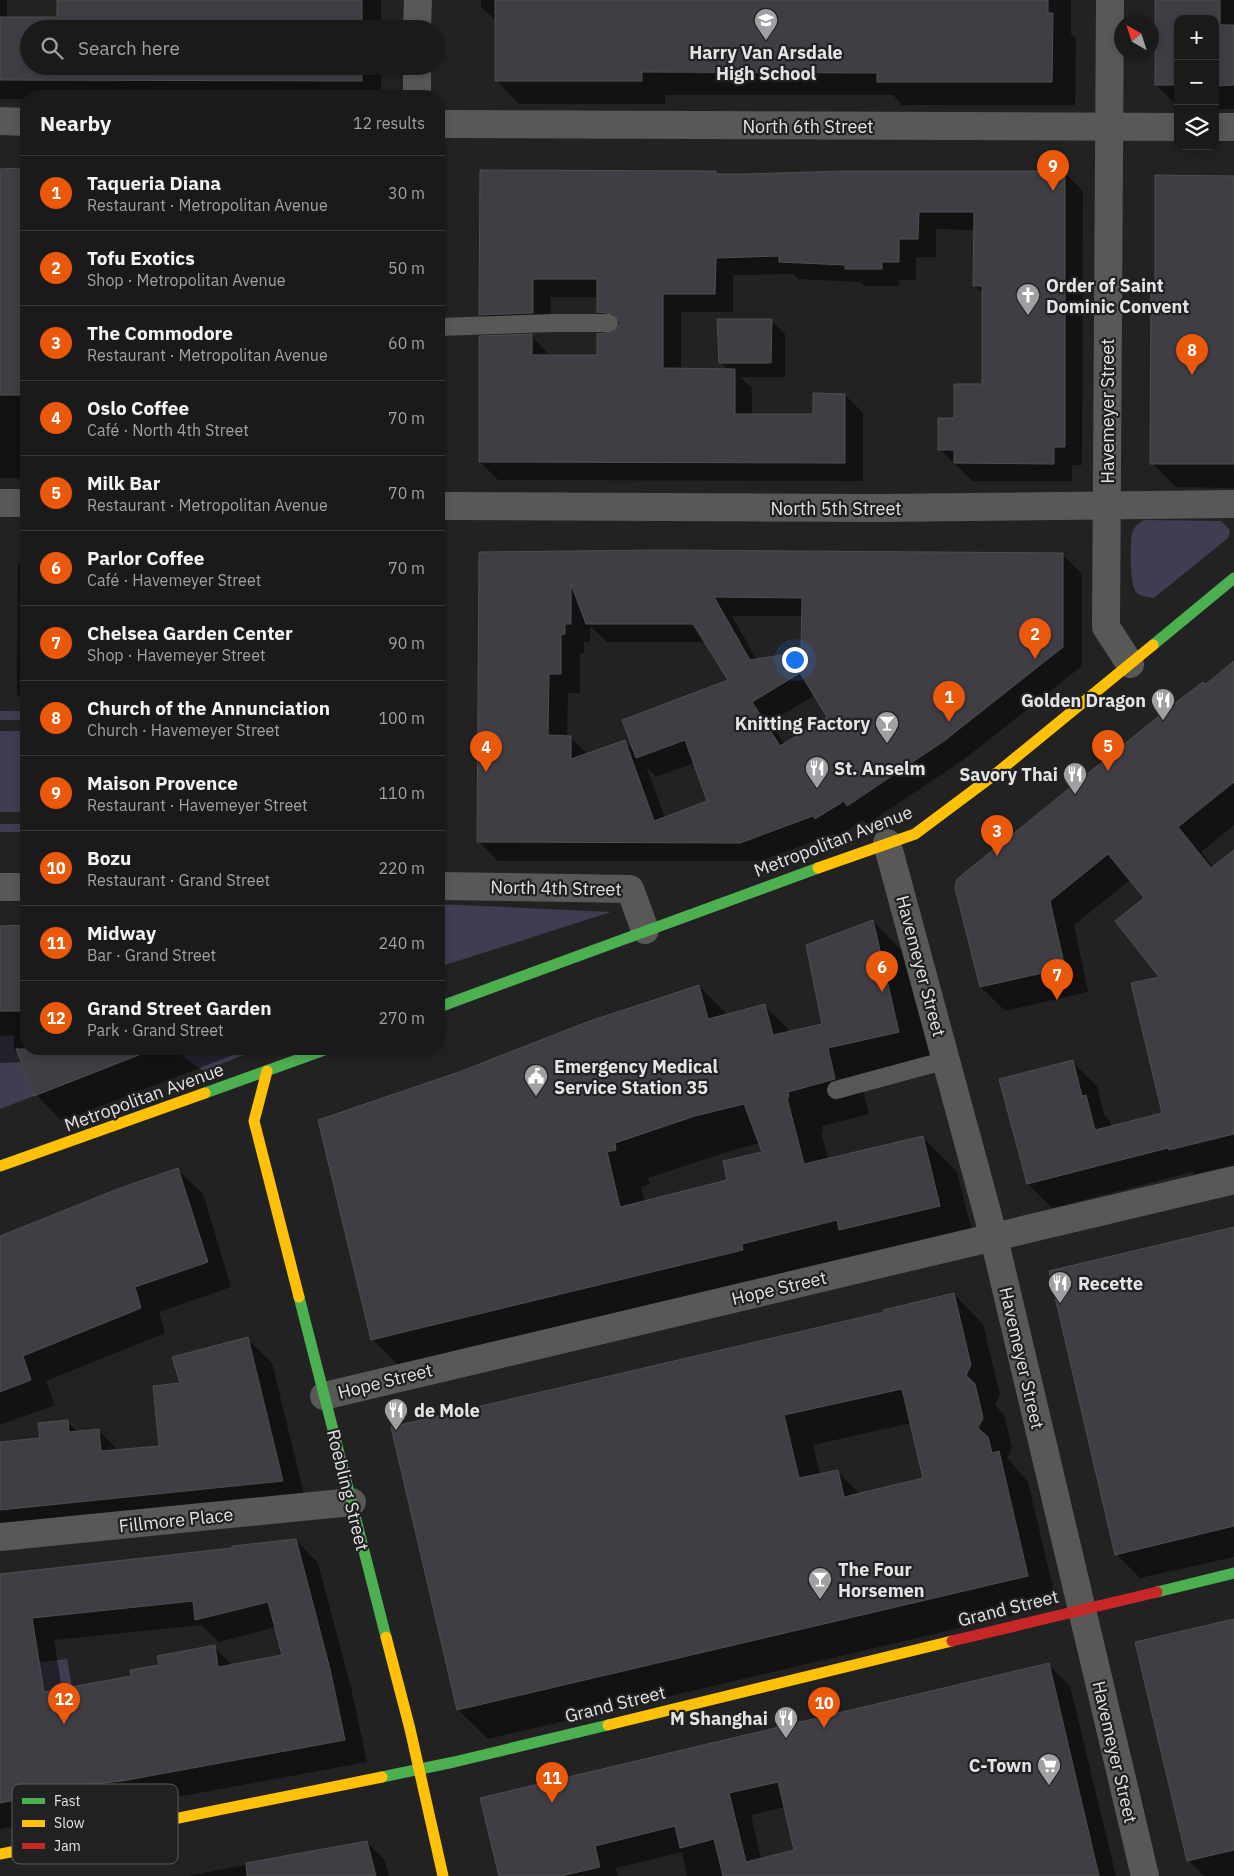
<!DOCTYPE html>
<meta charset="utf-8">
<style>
:root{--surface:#1a1a1a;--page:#272727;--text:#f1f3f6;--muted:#9fa1a2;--line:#383839;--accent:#ea580c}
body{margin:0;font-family:"IBM Plex Sans",sans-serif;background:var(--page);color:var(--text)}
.controls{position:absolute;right:15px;top:15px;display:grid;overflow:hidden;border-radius:10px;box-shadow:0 2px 8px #0003}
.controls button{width:45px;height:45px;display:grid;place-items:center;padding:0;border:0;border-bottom:1px solid var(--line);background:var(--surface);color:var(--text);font:25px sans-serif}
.compass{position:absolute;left:1114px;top:15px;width:45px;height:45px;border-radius:50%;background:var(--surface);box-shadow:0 2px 8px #0003;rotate:321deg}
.you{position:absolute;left:794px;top:659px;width:18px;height:18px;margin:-12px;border:4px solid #fff;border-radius:50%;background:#1a73e8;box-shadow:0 0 0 8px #1a73e833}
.badge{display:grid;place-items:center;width:32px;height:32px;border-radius:50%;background:var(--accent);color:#fff;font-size:16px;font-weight:700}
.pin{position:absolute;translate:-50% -41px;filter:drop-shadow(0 1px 2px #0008)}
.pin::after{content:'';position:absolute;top:26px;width:18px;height:15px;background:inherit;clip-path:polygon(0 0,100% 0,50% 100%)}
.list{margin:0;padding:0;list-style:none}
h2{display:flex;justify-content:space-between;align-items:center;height:65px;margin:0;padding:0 20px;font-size:21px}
h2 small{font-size:16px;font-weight:400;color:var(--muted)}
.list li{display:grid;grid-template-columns:32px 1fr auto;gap:15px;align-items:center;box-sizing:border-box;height:75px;padding:0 20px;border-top:1px solid var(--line)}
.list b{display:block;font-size:19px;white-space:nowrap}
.list p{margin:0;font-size:16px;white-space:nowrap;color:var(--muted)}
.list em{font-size:16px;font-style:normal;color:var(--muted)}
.icon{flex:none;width:28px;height:28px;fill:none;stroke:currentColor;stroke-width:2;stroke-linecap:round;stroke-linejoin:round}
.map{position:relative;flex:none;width:1234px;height:1876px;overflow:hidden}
.search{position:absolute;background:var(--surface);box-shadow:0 2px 8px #0003;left:20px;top:20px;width:425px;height:55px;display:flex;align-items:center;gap:12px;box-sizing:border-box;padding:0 18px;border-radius:28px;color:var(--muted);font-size:19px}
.panel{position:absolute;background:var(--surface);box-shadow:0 2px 8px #0003;left:20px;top:90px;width:425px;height:965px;border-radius:20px}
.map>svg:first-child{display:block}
.green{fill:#413c51}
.shadow{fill:#0007;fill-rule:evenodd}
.building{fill:#403e45;stroke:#4e4e4f;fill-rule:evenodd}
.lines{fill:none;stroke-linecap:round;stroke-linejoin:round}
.lane{stroke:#585857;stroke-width:18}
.street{stroke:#585857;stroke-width:28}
.fast{stroke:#4caf50;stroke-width:11}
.slow{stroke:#ffc107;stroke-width:11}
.jam{stroke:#c62828;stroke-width:11}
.labels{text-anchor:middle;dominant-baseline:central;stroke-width:4.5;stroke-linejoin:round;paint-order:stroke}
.poi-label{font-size:18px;font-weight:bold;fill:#e4e3e5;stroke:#212123;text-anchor:start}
.street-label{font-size:18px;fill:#e4e3e5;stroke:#212123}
.key{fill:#212123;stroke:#5c5b5d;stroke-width:1}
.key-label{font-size:14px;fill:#e4e3e5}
</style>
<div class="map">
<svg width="1234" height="1876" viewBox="0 0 1234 1876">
<rect width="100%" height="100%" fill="#222"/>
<g class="green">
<path d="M1144 520 1221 521 1230 530 1228 538 1154 598C1148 597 1140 597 1136 592 1130 586 1130 543 1132 534 1133 527 1139 523 1144 520Z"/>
<rect x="0" y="711" width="26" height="9"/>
<rect x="0" y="731" width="26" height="81"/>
<rect x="0" y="824" width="26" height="8"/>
<path d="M439 904 611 912 439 967Z"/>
<path d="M14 1035V1047L34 1096 0 1109V1036Z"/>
<path d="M203 1049H249L246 1054 204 1071 182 1056Z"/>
<path d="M67 1659 89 1785 61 1791 39 1662Z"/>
</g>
<g class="shadow">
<path d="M0 0H7V18H58L131 0H381V29H29V66H381V96H26V99H0Z"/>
<path d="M481 0H1071V34L1076 38 1075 105H902L893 95H665V104H519L496 80V21L481 7Z"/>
<path d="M1156 0H1234V109H1215V19H1178V106L1156 85Z"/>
<rect x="0" y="171" width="26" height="307"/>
<path d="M481 171 715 172 719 175 1065 173 1083 191 1082 465H1072V481H973L939 449 955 419 983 386V294L974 285 975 230 936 229V257H916V280H899V286H865L861 282 798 279 793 274 733 275V312H681V369L728 370 721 362 771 320 785 334V377H740L752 388V415H814L845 395 863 413V481L498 480 480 462 532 336 550 356H598L617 330 598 312V297H551L550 331 499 333 480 314Z"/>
<path d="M1234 177V488L1176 487 1152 463Z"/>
<path d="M480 553 1063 555 1082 574V666L963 760 867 824 863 820 835 838 832 835 759 861H498L479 842ZM732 616H803L802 653 757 660ZM590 626 607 642H706L730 681 635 752 624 742 588 754 570 737H567L568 693H580V653H584V642H590ZM815 695 829 717 785 745 770 722ZM694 763 709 802 665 818 646 766 656 777Z"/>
<path d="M18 563H26V703L17 694Z"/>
<path d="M1234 663V825L1201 852 1214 868 1234 852V1165L1195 1174 1192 1172 1052 1208 1028 1184 1072 1062 1097 1086 1104 1115 1110 1121 1111 1127 1164 1114 1162 977 1146 898 1130 880 1074 925 1088 992 1005 1011 981 987 1206 686Z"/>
<path d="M873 921 907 956 933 1066 861 1083 869 1114 822 1126 823 1131 821 1132 828 1159 923 1137 957 1172 974 1240 407 1373 372 1339 434 1083 699 986 728 1015 764 1005 791 1032 823 1024ZM760 1143 763 1153 728 1181 645 1202 641 1187 650 1184 648 1178 730 1151Z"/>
<path d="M0 927H26V1049H231L233 1055 62 1121 36 1095 22 1062 0 1063Z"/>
<path d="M178 1170 203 1194 231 1287 159 1312 165 1333 46 1381 55 1405 0 1425V1237Z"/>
<path d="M1234 1229V1557L1140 1578 1116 1554Z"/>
<path d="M954 1294 983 1324 1000 1395 995 1405 1004 1415 1012 1448 1007 1458 1028 1482 1057 1605 488 1739 458 1710 392 1428 885 1313ZM911 1423 924 1479 860 1494 837 1471 820 1475 813 1445Z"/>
<path d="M247 1339 272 1363 307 1506 0 1541V1443L41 1439 67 1422 78 1432 98 1430 119 1451 160 1447 181 1384Z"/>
<path d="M296 1540 318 1563 352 1692 367 1762 144 1803 82 1810V1813L0 1829V1575L169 1557ZM201 1625 219 1642 276 1627 284 1656 233 1666 214 1647 133 1677 62 1690 54 1640Z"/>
<path d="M1234 1620V1876H1204L1188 1860Z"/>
<path d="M1048 1664 1070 1686 1116 1876H687L682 1852 616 1868 618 1876H500ZM785 1807 795 1851 761 1859 751 1815Z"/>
<path d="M367 1842 385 1861 389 1876H187Z"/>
</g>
<g class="building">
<path d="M57 0H362V29H29V66H362V81L0 80V17H57Z"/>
<path d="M495 0H1048V13H1053L1052 82H877V73L642 72V81H495Z"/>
<path d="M1155 0H1220V25H1234V85L1215 86V19H1178V85H1155Z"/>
<path d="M26 168V395H0V169Z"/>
<path d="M480 170 716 171V174H746L845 171H1065V447H1054V464L954 463V450H938V418H954V384H982V286H973L974 212H919L918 239H899V262H882V269H845V265L779 262V256L716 258 715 294H663V368L735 369V414H813V393L845 394V463L479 462V336L532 334V355H597V334L614 332 620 323 614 314 597 312V279H533V313L479 315Z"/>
<path d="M1155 175 1234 176V464H1150L1151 286H1155Z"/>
<path d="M717 319H772L771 363H719Z"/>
<path d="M664 550 1063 553V647L944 741 847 806 844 801 815 819 813 816 740 843 477 842 479 552ZM571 584 586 624H693L728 680 622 720 636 758 685 740 707 801 654 821 625 740 571 759V736L548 735 549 674H561V635L565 634V624H571ZM714 597 802 598 801 652 750 660ZM800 673 827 717 780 746 752 702Z"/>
<path d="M1234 661V782L1178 827 1211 868 1234 850V1134L1169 1150 1168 1148 1027 1184 999 1079 1073 1060 1082 1096 1086 1095 1095 1130 1162 1113 1131 983 1159 977 1115 921 1144 898 1108 854 1050 901 1065 968 980 987 955 888 957 879 1174 704 1203 682 1206 684Z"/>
<path d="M873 920 899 1032 828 1048 835 1079 788 1092 789 1097 787 1098 804 1164 923 1136 940 1206 839 1230 837 1220 742 1244 743 1250 371 1340 318 1120 459 1072 587 1022 699 985 708 1019 765 1004 773 1035 822 1024 806 945ZM744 1104 762 1152 723 1161 727 1180 620 1207 607 1152 616 1150 615 1143 695 1116Z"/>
<path d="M26 925V1011H0V926Z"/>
<path d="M16 1049H149V1051L34 1096Z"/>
<path d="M178 1168 208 1262 135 1287 141 1308 23 1356 31 1380 0 1392V1236L120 1188Z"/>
<path d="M1234 1227V1526L1115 1555 1049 1271Z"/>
<path d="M954 1293 971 1365 966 1375 975 1384 983 1418 978 1428 988 1437 992 1453 999 1451 1028 1576 457 1710 391 1427 884 1312 883 1310ZM902 1389 923 1478 844 1497 838 1470 799 1478 784 1415Z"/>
<path d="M248 1337 283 1481 0 1510V1442L40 1438 38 1423 68 1420 69 1432 99 1429 101 1451 159 1446 153 1386 180 1383 172 1357Z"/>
<path d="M296 1539 330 1669 345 1740 122 1781 60 1788 61 1791 0 1803V1574L232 1548V1546ZM193 1601 195 1620 268 1602 282 1655 218 1667 215 1645 157 1656 159 1665 130 1670 131 1676 44 1692 32 1618Z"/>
<path d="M1234 1619V1850L1187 1861 1135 1642Z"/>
<path d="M1049 1663 1099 1876H723L714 1839 680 1848 675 1826 595 1846 600 1867 561 1876H499L480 1798ZM778 1782 794 1850 746 1862 729 1793Z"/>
<path d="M367 1841 376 1876H247L246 1863Z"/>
</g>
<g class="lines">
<g class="lane">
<path d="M439 327 553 323H609"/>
<path d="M836 1090 947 1060"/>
</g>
<g class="street">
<path d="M1110 0 1106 627 1130 664"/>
<path d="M417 29 418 0"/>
<path d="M417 96V66"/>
<path d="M0 121 26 122"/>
<path d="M439 124 1178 127"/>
<path d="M1215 127H1234"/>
<path d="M0 503H26"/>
<path d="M439 506 877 508 1234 504"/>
<path d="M887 843 994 1238 1145 1876"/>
<path d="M439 886 630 889 645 930"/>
<path d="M0 887H26"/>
<path d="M324 1396 1234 1180"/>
<path d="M0 1537 352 1502"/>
</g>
<g class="fast">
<path d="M1153 645 1234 578"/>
<path d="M439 1007 818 868"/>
<path d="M205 1093 327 1049"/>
<path d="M299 1297 386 1637"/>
<path d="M1157 1592 1234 1573"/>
<path d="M382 1777 454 1762 608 1725"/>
</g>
<g class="slow">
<path d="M818 868 915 834 998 772 1153 645"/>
<path d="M267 1071 254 1121 299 1297"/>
<path d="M0 1166 205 1093"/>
<path d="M386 1637 410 1729 443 1876"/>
<path d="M608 1725 952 1641"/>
<path d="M0 1854 382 1777"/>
</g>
<path class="jam" d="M952 1641 1157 1592"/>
</g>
<defs>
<g id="school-pin" transform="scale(1.25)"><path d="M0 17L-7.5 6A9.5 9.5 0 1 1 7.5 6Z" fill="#a09fa1" stroke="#212123"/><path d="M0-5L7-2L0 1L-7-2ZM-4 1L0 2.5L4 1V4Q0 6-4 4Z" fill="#fff"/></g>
<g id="church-pin" transform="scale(1.25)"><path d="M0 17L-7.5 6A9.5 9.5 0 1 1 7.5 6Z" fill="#a09fa1" stroke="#212123"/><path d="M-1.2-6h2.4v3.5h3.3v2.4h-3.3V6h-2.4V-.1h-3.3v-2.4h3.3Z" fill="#fff"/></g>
<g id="restaurant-pin" transform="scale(1.25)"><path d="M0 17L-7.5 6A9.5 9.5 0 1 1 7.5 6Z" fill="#a09fa1" stroke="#212123"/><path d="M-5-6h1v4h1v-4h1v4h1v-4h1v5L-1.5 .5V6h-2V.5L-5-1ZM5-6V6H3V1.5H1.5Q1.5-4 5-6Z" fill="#fff"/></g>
<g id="bar-pin" transform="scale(1.25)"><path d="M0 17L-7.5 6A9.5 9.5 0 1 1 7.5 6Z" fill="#a09fa1" stroke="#212123"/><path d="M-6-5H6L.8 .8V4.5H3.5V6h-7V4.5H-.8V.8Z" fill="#fff"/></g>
<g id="civic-pin" transform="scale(1.25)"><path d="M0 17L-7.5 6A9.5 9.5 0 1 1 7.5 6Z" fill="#a09fa1" stroke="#212123"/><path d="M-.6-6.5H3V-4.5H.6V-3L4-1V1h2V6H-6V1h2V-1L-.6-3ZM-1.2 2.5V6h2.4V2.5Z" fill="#fff"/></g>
<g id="supermarket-pin" transform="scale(1.25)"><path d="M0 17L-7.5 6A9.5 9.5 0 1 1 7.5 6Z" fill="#a09fa1" stroke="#212123"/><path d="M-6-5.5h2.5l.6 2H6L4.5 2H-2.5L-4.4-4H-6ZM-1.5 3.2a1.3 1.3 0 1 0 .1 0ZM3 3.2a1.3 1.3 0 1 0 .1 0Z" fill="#fff"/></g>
</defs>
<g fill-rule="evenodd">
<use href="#school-pin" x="766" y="20"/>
<use href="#church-pin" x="1028" y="295"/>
<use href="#restaurant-pin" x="1163" y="700"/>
<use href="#bar-pin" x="887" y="723"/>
<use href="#restaurant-pin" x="817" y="768"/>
<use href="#restaurant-pin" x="1075" y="774"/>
<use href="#civic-pin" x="536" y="1076"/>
<use href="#restaurant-pin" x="1060" y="1283"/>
<use href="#restaurant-pin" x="396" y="1410"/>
<use href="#bar-pin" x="820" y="1579"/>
<use href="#restaurant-pin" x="786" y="1718"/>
<use href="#supermarket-pin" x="1049" y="1765"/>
</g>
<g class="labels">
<g class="poi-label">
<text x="766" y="52" text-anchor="middle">Harry Van Arsdale<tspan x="766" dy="21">High School</tspan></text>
<text x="1046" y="285">Order of Saint<tspan x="1046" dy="21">Dominic Convent</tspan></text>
<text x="1146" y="700" text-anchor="end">Golden Dragon</text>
<text x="870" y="723" text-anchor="end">Knitting Factory</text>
<text x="834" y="768">St. Anselm</text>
<text x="1058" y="774" text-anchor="end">Savory Thai</text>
<text x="554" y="1066">Emergency Medical<tspan x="554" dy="21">Service Station 35</tspan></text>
<text x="1078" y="1283">Recette</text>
<text x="414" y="1410">de Mole</text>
<text x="838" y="1569">The Four<tspan x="838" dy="21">Horsemen</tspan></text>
<text x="768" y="1718" text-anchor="end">M Shanghai</text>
<text x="1032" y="1765" text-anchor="end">C-Town</text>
</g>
<g class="street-label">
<text x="808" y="126">North 6th Street</text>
<text transform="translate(1107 411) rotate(-90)">Havemeyer Street</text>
<text x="836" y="508">North 5th Street</text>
<text transform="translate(833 841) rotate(-21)">Metropolitan Avenue</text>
<text transform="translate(556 888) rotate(1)">North 4th Street</text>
<text transform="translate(921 966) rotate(75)">Havemeyer Street</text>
<text transform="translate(144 1097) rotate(-20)">Metropolitan Avenue</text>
<text transform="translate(779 1288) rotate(-13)">Hope Street</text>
<text transform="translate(1022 1358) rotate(77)">Havemeyer Street</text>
<text transform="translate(385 1381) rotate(-14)">Hope Street</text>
<text transform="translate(348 1490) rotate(76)">Roebling Street</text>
<text transform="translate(176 1520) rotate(-6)">Fillmore Place</text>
<text transform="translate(1008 1608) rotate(-14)">Grand Street</text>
<text transform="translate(615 1704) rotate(-14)">Grand Street</text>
<text transform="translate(1115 1752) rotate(77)">Havemeyer Street</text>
</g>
</g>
<rect x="12" y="1784" width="166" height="80" rx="8" class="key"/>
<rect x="22" y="1798" width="23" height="6" fill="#4caf50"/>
<rect x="22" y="1820" width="23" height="7" fill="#ffc107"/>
<rect x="22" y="1843" width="23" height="6" fill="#c62828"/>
<g class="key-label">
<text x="54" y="1806">Fast</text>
<text x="54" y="1828">Slow</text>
<text x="54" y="1851">Jam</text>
</g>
</svg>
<div class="controls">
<button>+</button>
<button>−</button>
<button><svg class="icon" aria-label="layers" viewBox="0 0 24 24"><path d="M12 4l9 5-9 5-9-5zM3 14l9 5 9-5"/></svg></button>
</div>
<svg class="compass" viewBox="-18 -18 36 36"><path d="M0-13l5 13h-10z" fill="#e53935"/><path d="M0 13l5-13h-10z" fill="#9fa1a2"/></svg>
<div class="you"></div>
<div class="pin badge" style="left:949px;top:722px">1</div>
<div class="pin badge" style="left:1035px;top:659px">2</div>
<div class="pin badge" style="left:997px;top:856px">3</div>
<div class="pin badge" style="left:486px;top:772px">4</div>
<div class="pin badge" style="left:1108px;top:771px">5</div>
<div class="pin badge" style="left:882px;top:992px">6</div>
<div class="pin badge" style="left:1057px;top:1000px">7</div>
<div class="pin badge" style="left:1192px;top:375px">8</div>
<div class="pin badge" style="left:1053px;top:191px">9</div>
<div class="pin badge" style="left:824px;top:1728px">10</div>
<div class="pin badge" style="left:552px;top:1803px">11</div>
<div class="pin badge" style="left:64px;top:1724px">12</div>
<div class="search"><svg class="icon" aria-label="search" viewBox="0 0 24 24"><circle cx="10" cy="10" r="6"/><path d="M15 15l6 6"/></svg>Search here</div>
<section class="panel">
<h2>Nearby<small>12 results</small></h2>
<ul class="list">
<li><span class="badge">1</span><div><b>Taqueria Diana</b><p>Restaurant · Metropolitan Avenue</p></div><em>30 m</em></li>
<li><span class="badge">2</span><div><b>Tofu Exotics</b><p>Shop · Metropolitan Avenue</p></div><em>50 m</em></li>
<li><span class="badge">3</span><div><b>The Commodore</b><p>Restaurant · Metropolitan Avenue</p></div><em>60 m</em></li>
<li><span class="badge">4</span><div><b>Oslo Coffee</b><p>Café · North 4th Street</p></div><em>70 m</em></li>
<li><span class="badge">5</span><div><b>Milk Bar</b><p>Restaurant · Metropolitan Avenue</p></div><em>70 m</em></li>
<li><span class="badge">6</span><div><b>Parlor Coffee</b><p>Café · Havemeyer Street</p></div><em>70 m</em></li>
<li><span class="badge">7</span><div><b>Chelsea Garden Center</b><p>Shop · Havemeyer Street</p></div><em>90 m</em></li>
<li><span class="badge">8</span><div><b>Church of the Annunciation</b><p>Church · Havemeyer Street</p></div><em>100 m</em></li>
<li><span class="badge">9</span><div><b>Maison Provence</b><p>Restaurant · Havemeyer Street</p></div><em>110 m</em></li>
<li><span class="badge">10</span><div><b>Bozu</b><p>Restaurant · Grand Street</p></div><em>220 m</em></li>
<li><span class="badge">11</span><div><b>Midway</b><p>Bar · Grand Street</p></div><em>240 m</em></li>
<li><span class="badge">12</span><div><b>Grand Street Garden</b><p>Park · Grand Street</p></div><em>270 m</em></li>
</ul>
</section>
</div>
